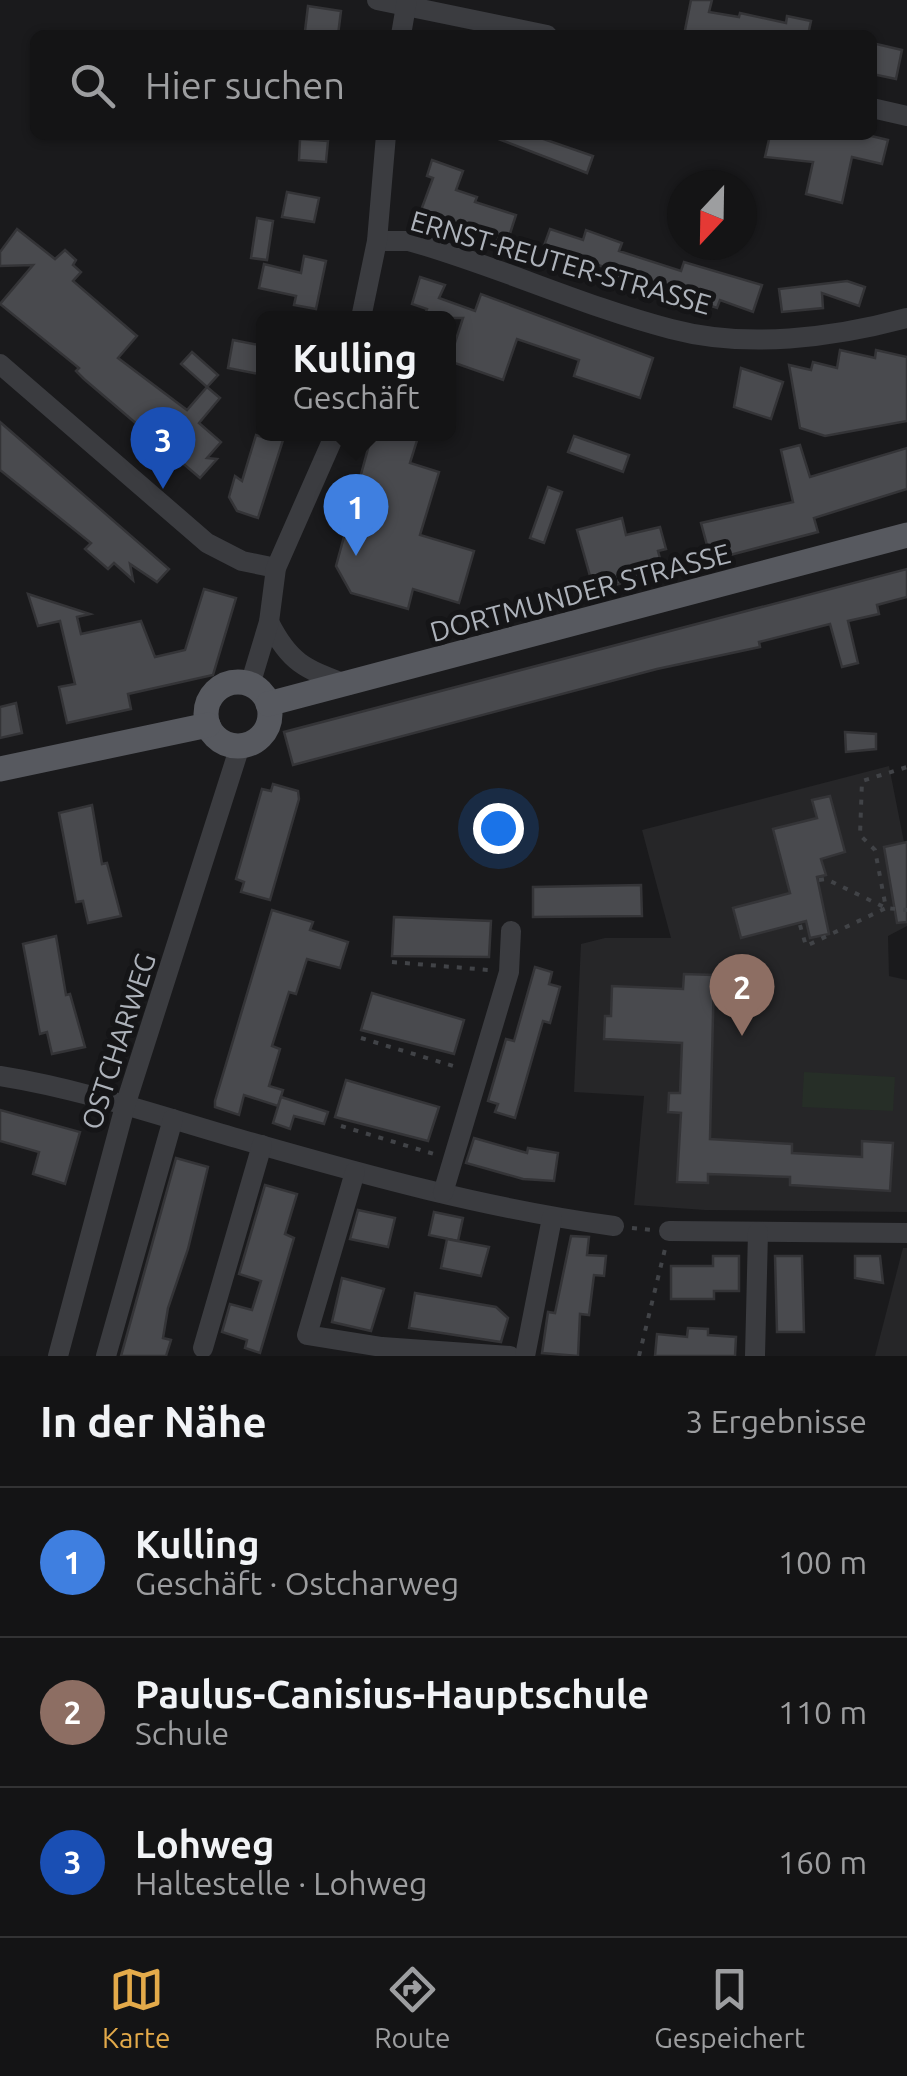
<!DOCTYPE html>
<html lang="de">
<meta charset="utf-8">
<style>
:root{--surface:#141415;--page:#1d1d1e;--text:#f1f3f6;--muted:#9d9ea0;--line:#333334;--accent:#e3aa4a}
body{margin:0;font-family:Ubuntu,sans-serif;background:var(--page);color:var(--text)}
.compass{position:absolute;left:667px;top:170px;width:90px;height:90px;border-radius:50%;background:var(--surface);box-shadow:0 2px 8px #0004;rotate:202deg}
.you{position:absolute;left:498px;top:828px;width:35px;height:35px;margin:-25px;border:8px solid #fff;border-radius:50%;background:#1a73e8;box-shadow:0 0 0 15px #1a73e833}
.badge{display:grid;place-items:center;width:65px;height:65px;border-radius:50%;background:var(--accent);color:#fff;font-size:32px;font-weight:700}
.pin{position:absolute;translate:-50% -82px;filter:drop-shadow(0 2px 5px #0008)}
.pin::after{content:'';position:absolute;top:52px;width:35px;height:30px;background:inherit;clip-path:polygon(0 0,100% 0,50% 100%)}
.popup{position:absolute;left:256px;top:311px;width:200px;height:130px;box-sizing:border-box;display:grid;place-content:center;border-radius:15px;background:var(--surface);filter:drop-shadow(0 2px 8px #0005);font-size:32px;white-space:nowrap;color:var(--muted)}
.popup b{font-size:38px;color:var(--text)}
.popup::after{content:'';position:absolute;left:50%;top:100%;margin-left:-20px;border:20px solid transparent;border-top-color:var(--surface)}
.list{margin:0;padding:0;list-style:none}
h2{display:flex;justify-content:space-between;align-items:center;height:130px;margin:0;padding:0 40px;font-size:42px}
h2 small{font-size:32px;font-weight:400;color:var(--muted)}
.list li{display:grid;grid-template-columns:65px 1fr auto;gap:30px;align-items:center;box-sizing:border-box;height:150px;padding:0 40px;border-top:2px solid var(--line)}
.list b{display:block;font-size:38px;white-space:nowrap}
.list p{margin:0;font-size:32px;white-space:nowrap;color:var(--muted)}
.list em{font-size:32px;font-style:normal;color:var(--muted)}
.icon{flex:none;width:55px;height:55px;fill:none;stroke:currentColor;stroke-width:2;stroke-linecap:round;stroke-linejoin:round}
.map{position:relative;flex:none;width:907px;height:1356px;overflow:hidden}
.search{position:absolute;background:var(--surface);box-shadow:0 2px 8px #0004;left:30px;right:30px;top:30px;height:110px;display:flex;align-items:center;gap:25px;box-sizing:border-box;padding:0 35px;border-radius:15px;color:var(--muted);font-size:38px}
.sheet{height:580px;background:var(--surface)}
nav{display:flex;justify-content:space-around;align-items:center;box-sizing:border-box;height:140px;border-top:2px solid var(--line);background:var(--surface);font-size:28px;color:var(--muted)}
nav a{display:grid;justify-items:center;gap:5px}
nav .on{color:var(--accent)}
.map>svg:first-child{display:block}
.built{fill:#262628}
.pitch{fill:#262e27}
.building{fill:#494a4e;stroke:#343437;stroke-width:2.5}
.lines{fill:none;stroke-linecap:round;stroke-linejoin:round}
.path{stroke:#414347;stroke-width:4;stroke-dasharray:5 8;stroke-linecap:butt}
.minor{stroke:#3b3c40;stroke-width:20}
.major{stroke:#57595f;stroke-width:25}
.labels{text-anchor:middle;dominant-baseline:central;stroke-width:10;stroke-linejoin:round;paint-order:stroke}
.street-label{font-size:28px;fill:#adb2ba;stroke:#151517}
</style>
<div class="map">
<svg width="907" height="1356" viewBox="0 0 907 1356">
<rect width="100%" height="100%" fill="#1a1a1c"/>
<g class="built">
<path d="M889 766 904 842 884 848 890 886 907 902V926L888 936 889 976 907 980V1212L705 1210 634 1205 644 1096 574 1092 581 944 605 938H671L642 830Z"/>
<path d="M903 1248H907V1356H875Z"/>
</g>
<path class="pitch" d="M804 1072 895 1077 893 1111 802 1107Z"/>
<g class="building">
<path d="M691 0H712L709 12 739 17 740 13 786 23 787 16 811 21 808 35H684Z"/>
<path d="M308 6 341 11 338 35 305 31Z"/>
<path d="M872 43 902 50 896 79 872 74Z"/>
<path d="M488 135H532L593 156 587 173Z"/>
<path d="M770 135H867L888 140 882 164 852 157 842 203 806 194 813 162 765 157Z"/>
<path d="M300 139 328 141 326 162 299 160Z"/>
<path d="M432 160 463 171 456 190 477 197 475 202 516 215 507 243 420 213 433 178 427 176Z"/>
<path d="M287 192 319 198 314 222 282 217Z"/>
<path d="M257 218 273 221 267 260 251 258Z"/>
<path d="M17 229 55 259 65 250 76 260 73 265 81 272 73 281 137 336 118 358 187 410 207 387 220 398 199 423 221 442 207 458 217 459 200 478 84 379 76 371 79 368 0 304 33 265 0 266V252Z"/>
<path d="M550 229 583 240 586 230 622 243 619 251 681 271 684 262 762 285 753 312 720 300 717 308 697 301 695 306 611 279 613 271 577 256 574 265 541 254Z"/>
<path d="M304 256 326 261 316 309 294 305 296 296 259 288 264 264 301 273Z"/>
<path d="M420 277 445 285 439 298 475 311 481 294 653 358 640 398 574 376 579 360 517 339 503 380 449 361 463 318H424L427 309 412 304Z"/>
<path d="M847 281 865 287 859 306 822 293 823 308 782 312 779 289Z"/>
<path d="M233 340 264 346V375L228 368Z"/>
<path d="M840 350 875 358 876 350 907 357V421L825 436 800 428 789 365 811 370 813 362 837 368Z"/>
<path d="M192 352 218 375 207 387 181 364Z"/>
<path d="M741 368 783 382 771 419 734 407Z"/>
<path d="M0 422 169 569 157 582 130 564 133 580 114 563 108 569 85 549 91 543 0 470Z"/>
<path d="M266 434H285L258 518 237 511 229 497 235 476 242 481 256 435 265 438Z"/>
<path d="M372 434H419L410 463 439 472 420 535 474 551 459 603 413 589 408 609 351 593 336 566Z"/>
<path d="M574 436 629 455 623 472 568 452Z"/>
<path d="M800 445 810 477 907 448V489L814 518 818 532 711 560 701 523 793 502 781 450Z"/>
<path d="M548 487 562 492 544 543 530 538Z"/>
<path d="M622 518 626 535 660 527 666 549 658 551 664 573 594 590 577 530Z"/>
<path d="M907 569V597L877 605 879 614 848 621 858 663 842 667 830 624 759 642 760 647 657 669 293 765 284 732Z"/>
<path d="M204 589 236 598 213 675 128 694 131 709 67 723 59 687 75 684 60 621 38 626 28 594 90 614 77 617 81 634 141 621 155 657 185 650Z"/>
<path d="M16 703 22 733 0 738V707Z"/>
<path d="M845 732 876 734V749L846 752Z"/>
<path d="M273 784 298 791 299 799 270 900 241 892 244 882 236 879 262 789 271 791Z"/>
<path d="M830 796 845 852 821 859 826 875 817 877 829 934 810 938 806 921 741 938 733 908 790 893 773 829 817 818 812 800Z"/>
<path d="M92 805 102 864 107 863 121 916 88 923 83 901 76 902 59 813Z"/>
<path d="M907 842V922L897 923 884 847Z"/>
<path d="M641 885 642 916 533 917V887Z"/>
<path d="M272 910 313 922 310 930 348 942 340 968 307 959 296 994 289 992 272 1046 280 1049 269 1086 283 1090 278 1106 244 1095 239 1115 215 1107V1101Z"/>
<path d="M394 917 491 921 489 957 392 956Z"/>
<path d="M56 936 66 995 70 994 85 1047 52 1054 47 1032 40 1034 23 944Z"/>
<path d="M535 967 552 972 549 984 560 987 550 1023 543 1021 515 1118 495 1112 498 1104 488 1101 506 1039 514 1041Z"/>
<path d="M684 974 714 975 710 1139 792 1144V1153L862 1157V1141L893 1143 890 1191 790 1185V1177L708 1174V1183L677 1182 681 1113 668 1112 669 1093H680L682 1043 604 1039 605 1016H611L612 986 683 989Z"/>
<path d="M372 993 464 1020 454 1054 361 1030Z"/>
<path d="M346 1080 439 1107 428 1141 335 1117Z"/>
<path d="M281 1097 328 1112 324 1124 294 1116 290 1129 273 1123Z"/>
<path d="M0 1110 80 1132 65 1184 33 1174 39 1152 0 1141Z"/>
<path d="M474 1138 527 1153 528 1148 558 1153 554 1181 523 1179 466 1163Z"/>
<path d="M176 1158 208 1167 188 1249 168 1308 163 1338 171 1340 166 1356H121Z"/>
<path d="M265 1185 297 1194 285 1234 294 1238 260 1353 245 1348 247 1340 222 1332 230 1304 252 1310 261 1281 239 1274Z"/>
<path d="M358 1210 395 1218 388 1247 350 1239Z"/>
<path d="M434 1212 463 1218 458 1241 429 1235Z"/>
<path d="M571 1236 589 1237 587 1255 606 1256 604 1276 594 1275 589 1315 580 1314 578 1356 542 1353 548 1312 555 1313Z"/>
<path d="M447 1239 489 1247 481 1276 441 1268Z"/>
<path d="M713 1256H739V1291H714V1299H671V1266H713Z"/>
<path d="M775 1256H802L804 1332H777Z"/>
<path d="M855 1256H880L883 1283 855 1278Z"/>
<path d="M342 1278 384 1289 371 1331 332 1322Z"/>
<path d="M415 1293 496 1307 508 1318 501 1342 409 1328Z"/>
<path d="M688 1328 708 1329V1335L736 1337 735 1356H655L657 1334 687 1337Z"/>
</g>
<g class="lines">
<g class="path">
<path d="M819 880 826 879 886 908 907 910"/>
<path d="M800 925 806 946 886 908 875 850 860 835 862 781 907 767"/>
<path d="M392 962 489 970"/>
<path d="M361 1038 460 1068"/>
<path d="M341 1126 434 1154"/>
<path d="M632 1228 652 1230"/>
<path d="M639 1356 665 1249"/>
</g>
<g class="minor">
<path d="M377 0 547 35"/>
<path d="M401 35 407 0"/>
<path d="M872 108 907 116"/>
<path d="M377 241H409C498 266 582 306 671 329 746 349 833 338 907 318"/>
<path d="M361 318 377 241 386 135"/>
<path d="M0 364 207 543 242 561 276 568"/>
<path d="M269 622C290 664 306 669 348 685"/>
<path d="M250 685 269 622 276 568 335 434"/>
<path d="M0 1076C82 1089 163 1117 243 1140 365 1175 488 1209 614 1226"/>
<path d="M355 1172 307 1335 382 1347 510 1356"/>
<path d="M443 1193 509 972 511 931"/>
<path d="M669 1231 907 1233"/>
<path d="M203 1348 262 1145"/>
<path d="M58 1356 125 1106 240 746"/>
<path d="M106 1356 173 1119"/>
<path d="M525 1356 552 1218"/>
<path d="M755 1356 758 1232"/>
</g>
<g class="major">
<circle cx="238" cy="714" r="32"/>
<path d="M268 704 907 535"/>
<path d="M0 769 208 725"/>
</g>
</g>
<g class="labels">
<g class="street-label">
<text transform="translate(561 262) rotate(16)">ERNST-REUTER-STRASSE</text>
<text transform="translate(580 592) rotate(-15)">DORTMUNDER STRASSE</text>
<text transform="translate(118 1041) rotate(-72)">OSTCHARWEG</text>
</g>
</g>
</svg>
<svg class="compass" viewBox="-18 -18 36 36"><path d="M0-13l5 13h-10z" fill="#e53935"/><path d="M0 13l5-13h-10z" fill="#9d9ea0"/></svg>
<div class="you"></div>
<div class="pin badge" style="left:356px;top:556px;background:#3f7fe0">1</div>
<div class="popup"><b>Kulling</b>Geschäft</div>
<div class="pin badge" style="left:742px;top:1036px;background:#8d6e63">2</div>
<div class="pin badge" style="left:163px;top:489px;background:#1a4fb4">3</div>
<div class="search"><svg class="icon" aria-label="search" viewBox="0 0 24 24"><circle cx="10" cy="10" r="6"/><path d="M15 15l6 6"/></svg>Hier suchen</div>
</div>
<section class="sheet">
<h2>In der Nähe<small>3 Ergebnisse</small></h2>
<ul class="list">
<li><span class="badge" style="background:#3f7fe0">1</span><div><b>Kulling</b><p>Geschäft · Ostcharweg</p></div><em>100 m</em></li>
<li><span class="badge" style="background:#8d6e63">2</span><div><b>Paulus-Canisius-Hauptschule</b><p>Schule</p></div><em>110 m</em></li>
<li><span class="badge" style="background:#1a4fb4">3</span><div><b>Lohweg</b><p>Haltestelle · Lohweg</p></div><em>160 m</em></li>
</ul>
</section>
<nav>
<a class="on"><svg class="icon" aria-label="map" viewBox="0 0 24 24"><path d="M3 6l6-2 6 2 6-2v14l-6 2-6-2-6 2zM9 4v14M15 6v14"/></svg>Karte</a>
<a><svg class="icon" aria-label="directions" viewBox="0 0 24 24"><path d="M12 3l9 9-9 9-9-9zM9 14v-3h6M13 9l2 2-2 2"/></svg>Route</a>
<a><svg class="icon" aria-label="saved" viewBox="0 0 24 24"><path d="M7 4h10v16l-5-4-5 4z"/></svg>Gespeichert</a>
</nav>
